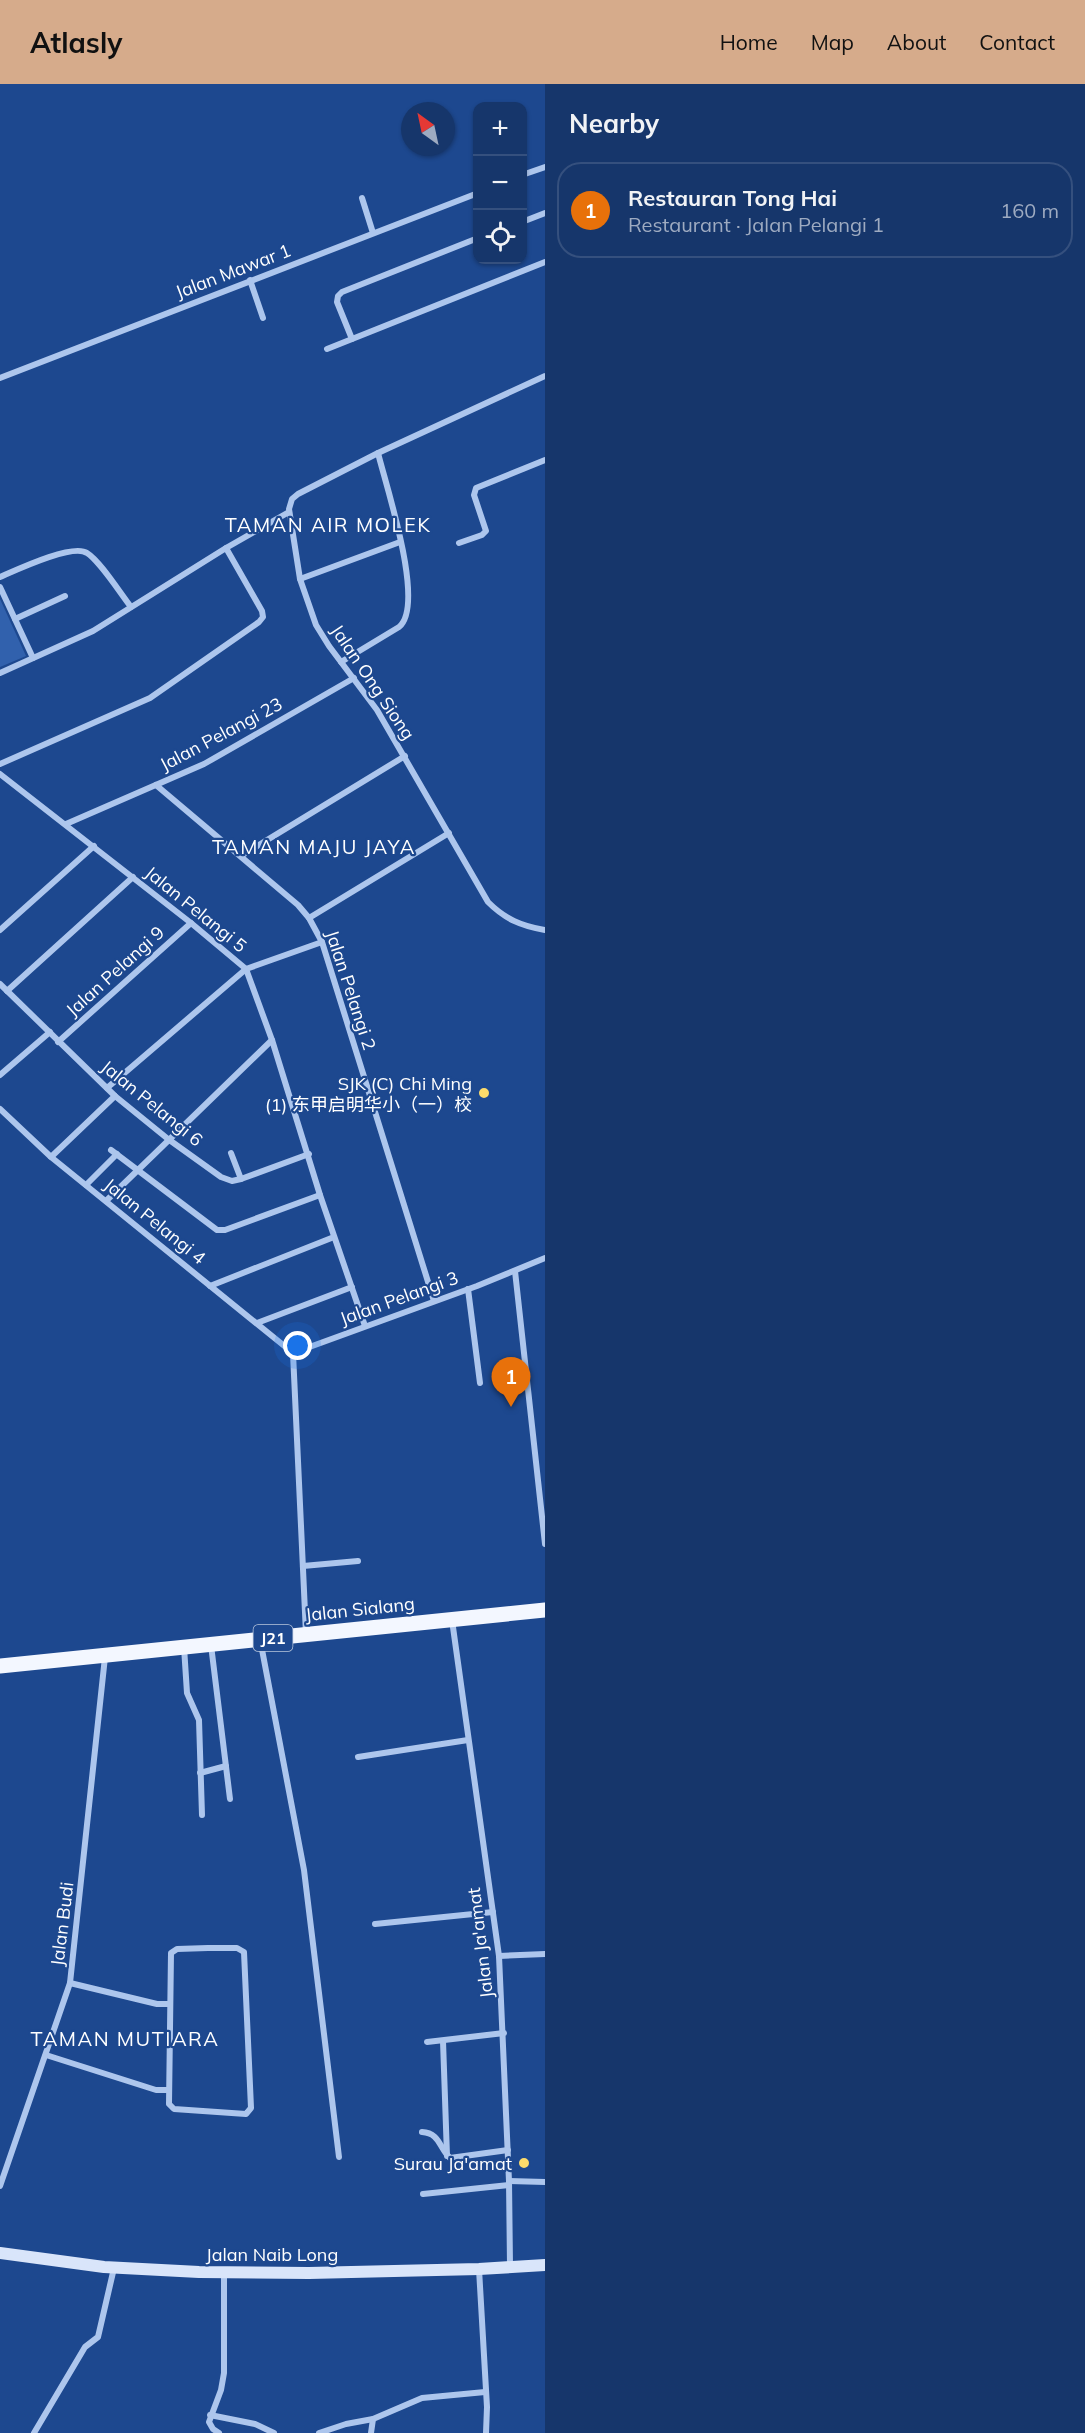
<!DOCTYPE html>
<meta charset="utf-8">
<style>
:root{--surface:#16366b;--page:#234173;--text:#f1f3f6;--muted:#9eabc1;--line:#35507e;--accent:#d6ab8b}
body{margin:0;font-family:Mulish,"Noto Sans SC",sans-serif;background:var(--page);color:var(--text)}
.controls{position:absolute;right:18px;top:18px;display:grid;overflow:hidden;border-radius:12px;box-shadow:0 2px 4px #0004}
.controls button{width:54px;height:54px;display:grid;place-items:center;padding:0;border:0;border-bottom:2px solid var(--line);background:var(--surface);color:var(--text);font:30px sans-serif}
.compass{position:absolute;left:401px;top:18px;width:54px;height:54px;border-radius:50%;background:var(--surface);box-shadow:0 2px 4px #0004;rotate:327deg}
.you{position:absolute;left:298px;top:1262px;width:21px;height:21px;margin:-15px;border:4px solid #fff;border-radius:50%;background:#1a73e8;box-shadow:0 0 0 9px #1a73e833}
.badge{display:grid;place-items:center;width:39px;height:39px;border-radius:50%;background:var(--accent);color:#fff;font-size:20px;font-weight:700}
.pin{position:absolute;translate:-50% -50px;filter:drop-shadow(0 2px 3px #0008)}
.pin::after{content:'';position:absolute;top:32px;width:21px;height:18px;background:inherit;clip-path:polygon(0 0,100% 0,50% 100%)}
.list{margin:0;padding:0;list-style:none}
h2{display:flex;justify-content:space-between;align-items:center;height:78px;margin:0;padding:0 24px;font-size:26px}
h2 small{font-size:20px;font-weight:400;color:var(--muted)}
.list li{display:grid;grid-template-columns:39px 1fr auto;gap:18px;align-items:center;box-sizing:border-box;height:96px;margin:0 12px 12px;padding:0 12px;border:2px solid var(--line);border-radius:24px}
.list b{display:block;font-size:22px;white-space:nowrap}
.list p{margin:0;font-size:20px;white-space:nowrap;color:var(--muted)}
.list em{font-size:20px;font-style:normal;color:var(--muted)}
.icon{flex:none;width:33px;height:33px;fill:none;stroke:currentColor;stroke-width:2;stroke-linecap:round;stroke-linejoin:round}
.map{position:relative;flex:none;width:545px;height:2349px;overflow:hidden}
header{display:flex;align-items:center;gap:36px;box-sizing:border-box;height:84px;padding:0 30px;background:var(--accent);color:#111}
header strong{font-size:28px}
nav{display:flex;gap:33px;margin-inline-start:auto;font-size:21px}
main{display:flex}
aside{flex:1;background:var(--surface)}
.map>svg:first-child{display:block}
.green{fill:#3161ad}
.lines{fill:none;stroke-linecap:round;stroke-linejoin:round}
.minor{stroke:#adc6ed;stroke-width:6}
.secondary{stroke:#d9e5fa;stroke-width:12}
.primary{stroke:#f3f7ff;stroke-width:15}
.poi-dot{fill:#fcdb6b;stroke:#1d488f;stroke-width:2}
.labels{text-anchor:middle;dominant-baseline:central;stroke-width:4.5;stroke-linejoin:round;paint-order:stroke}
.shield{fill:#1d488f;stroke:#bbc8dd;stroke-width:1.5}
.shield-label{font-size:16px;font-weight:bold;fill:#fff}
.street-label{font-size:18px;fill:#fff;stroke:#1d488f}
.poi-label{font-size:18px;fill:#fff;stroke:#1d488f;text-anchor:end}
.neighbourhood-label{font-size:20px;letter-spacing:1.5px;fill:#fff;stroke:#1d488f}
</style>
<header>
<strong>Atlasly</strong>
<nav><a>Home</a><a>Map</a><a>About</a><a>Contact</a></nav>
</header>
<main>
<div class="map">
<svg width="545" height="2349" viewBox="0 0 545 2349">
<rect width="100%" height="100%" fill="#1d488f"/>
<path class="green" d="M0 515 26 572 0 583Z"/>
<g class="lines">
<g class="minor">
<path d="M522 91 545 83"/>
<path d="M362 114 373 149"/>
<path d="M522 138 545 129"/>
<path d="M250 196 263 234"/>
<path d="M352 255 337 218 338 212 342 208 478 154"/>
<path d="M327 265 545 178"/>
<path d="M545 292 378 369 298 410 292 415 289 425 300 495 316 541 329 562 377 626 488 818C505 835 521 842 545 846"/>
<path d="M0 294 478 109"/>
<path d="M459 459 482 451 486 447 474 411 476 404 545 376"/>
<path d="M0 493C16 486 73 459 87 469 100 477 120 509 131 523"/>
<path d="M300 495 400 458"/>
<path d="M0 503 33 574"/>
<path d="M15 535 65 512"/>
<path d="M341 578 399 543C426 521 386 402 378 369"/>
<path d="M0 589 93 547 226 464 289 428"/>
<path d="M0 680 150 614 259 538 263 533 262 527 226 464"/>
<path d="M0 690 191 839 246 885 272 956 320 1111 365 1242"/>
<path d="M156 701 298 821 309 834 322 858 434 1217"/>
<path d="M66 740 204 680 354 594"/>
<path d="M241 772 405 672"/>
<path d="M309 834 449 749"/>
<path d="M0 846 94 762"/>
<path d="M0 900 115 1012 168 1055 221 1093 232 1097 241 1095 309 1070"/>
<path d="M7 907 133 793"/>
<path d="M58 958 191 839"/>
<path d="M0 991 50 948"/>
<path d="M107 1004 246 885 322 858"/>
<path d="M0 1025 51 1073 293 1269"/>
<path d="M111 1066 217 1146H225L320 1111"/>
<path d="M231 1069 241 1095"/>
<path d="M51 1073 115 1012"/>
<path d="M86 1101 117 1070"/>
<path d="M106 1117 272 956"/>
<path d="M515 1187 545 1460"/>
<path d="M210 1202 334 1153"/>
<path d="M468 1205 480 1299"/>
<path d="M257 1239 352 1203"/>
<path d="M293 1269 306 1550"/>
<path d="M293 1269 477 1202 545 1174"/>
<path d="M303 1482 358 1477"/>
<path d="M452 1536 499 1872 509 2097 510 2182"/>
<path d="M260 1555 304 1786 339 2073"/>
<path d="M211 1561 230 1715"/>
<path d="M184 1563 187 1609 199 1636 202 1731"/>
<path d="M358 1673 468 1656"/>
<path d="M200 1689 226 1682"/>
<path d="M375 1840 493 1828"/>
<path d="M208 1864H237L244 1868 251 2024 246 2030 174 2025 169 2020 171 1869 177 1865Z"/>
<path d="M499 1872 545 1870"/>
<path d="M70 1899 157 1920H170"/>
<path d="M443 1957 447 2072"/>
<path d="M427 1958 504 1949"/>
<path d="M46 1971 156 2006H169"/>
<path d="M422 2048C440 2049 439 2064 450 2074L508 2066"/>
<path d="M509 2097 545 2098"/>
<path d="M0 2102 70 1899 105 1573"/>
<path d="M423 2110 509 2101"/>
<path d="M479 2185 487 2323 486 2349"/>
<path d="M210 2331 255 2340 274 2349"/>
<path d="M34 2349 85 2263 98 2253 114 2184"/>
<path d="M219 2349 213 2345 209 2338 221 2306 224 2289V2188"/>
<path d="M319 2349 346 2340 373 2335 422 2314 485 2308"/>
<path d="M371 2349 373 2335"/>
</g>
<path class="secondary" d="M0 2169 104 2183 199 2188 309 2189 479 2185 545 2181"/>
<path class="primary" d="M0 1582 545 1526"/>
</g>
<g class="poi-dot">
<circle cx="484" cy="1009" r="6"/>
<circle cx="524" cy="2079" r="6"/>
</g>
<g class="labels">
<rect class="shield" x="253.5" y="1541" width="39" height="26" rx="4.5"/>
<g class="shield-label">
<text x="273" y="1554">J21</text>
</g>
<g class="street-label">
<text transform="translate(233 187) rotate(-21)">Jalan Mawar 1</text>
<text transform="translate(373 598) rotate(56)">Jalan Ong Siong</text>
<text transform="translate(221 650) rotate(-28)">Jalan Pelangi 23</text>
<text transform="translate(196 825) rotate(39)">Jalan Pelangi 5</text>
<text transform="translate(115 887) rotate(-42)">Jalan Pelangi 9</text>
<text transform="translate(351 906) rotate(72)">Jalan Pelangi 2</text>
<text transform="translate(152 1019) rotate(39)">Jalan Pelangi 6</text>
<text transform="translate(155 1137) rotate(39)">Jalan Pelangi 4</text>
<text transform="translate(399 1214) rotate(-20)">Jalan Pelangi 3</text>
<text transform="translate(360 1525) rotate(-6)">Jalan Sialang</text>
<text transform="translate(62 1840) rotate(-83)">Jalan Budi</text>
<text transform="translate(480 1859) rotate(-97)">Jalan Ja'amat</text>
<text x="272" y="2170">Jalan Naib Long</text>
</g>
<g class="poi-label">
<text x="472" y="999">SJK (C) Chi Ming<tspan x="472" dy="21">(1) 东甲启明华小（一）校</tspan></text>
<text x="512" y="2079">Surau Ja'amat</text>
</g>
<g class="neighbourhood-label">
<text x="328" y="440">TAMAN AIR MOLEK</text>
<text x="314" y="762">TAMAN MAJU JAYA</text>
<text x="125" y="1954">TAMAN MUTIARA</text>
</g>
</g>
</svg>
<div class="controls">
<button>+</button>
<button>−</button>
<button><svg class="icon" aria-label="locate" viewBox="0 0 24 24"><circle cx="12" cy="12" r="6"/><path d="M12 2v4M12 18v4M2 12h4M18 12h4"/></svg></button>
</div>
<svg class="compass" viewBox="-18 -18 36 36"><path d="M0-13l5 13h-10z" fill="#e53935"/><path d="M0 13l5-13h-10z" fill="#9eabc1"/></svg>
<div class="you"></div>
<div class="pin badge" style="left:511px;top:1323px;background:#e8710a">1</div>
</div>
<aside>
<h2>Nearby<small></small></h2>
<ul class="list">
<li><span class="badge" style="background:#e8710a">1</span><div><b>Restauran Tong Hai</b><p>Restaurant · Jalan Pelangi 1</p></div><em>160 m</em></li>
</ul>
</aside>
</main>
